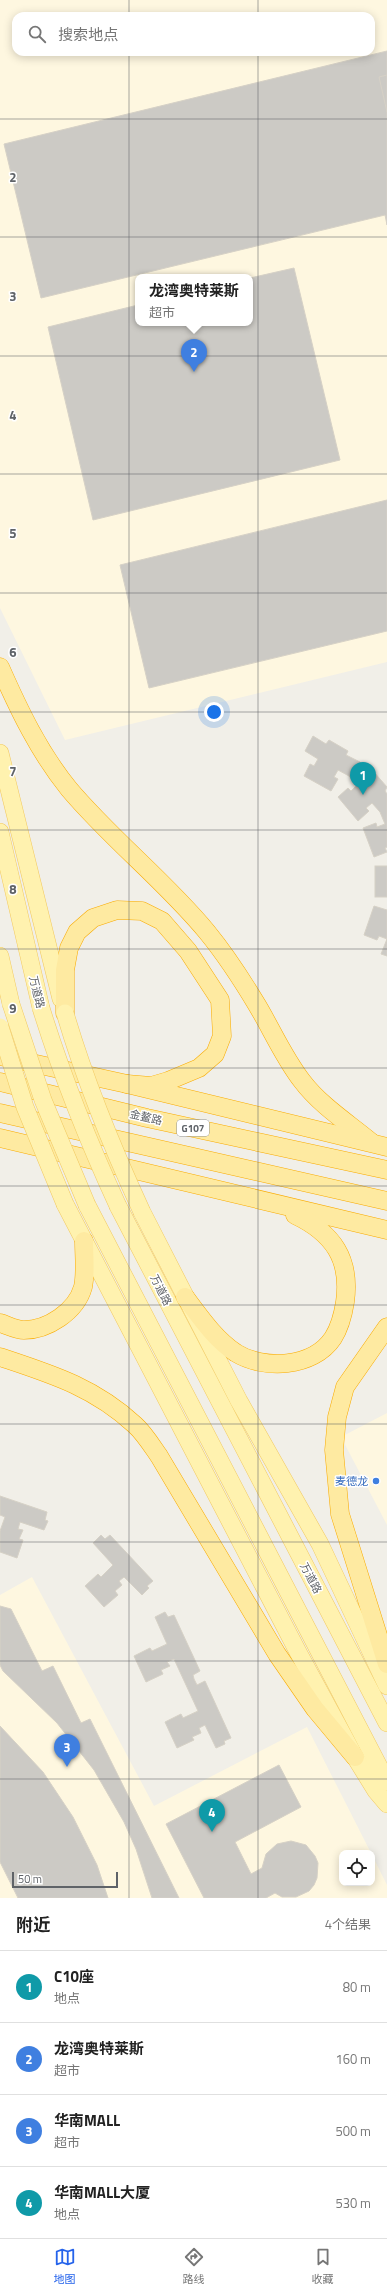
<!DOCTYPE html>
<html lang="zh">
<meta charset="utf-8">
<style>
:root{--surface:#fff;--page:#f2f2f2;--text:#222;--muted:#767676;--line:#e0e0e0;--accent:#2563eb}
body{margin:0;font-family:"Titillium Web","Noto Sans SC",sans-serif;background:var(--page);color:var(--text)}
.controls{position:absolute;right:12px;bottom:12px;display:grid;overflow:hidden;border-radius:8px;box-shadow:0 2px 10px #0003}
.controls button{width:36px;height:36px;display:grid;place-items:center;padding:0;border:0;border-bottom:1px solid var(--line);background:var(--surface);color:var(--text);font:20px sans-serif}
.scale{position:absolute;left:12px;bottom:10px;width:106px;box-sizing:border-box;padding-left:4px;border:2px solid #5f6368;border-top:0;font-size:11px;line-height:14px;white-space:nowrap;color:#5f6368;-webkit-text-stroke:3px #fff;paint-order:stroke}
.you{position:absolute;left:214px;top:712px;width:14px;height:14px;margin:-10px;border:3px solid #fff;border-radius:50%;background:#1a73e8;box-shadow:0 0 0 6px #1a73e833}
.badge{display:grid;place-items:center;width:26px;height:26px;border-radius:50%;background:var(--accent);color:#fff;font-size:13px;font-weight:700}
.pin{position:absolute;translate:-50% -33px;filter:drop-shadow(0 1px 2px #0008)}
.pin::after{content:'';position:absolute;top:21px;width:14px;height:12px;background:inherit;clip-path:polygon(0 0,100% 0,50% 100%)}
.popup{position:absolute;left:135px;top:274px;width:118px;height:52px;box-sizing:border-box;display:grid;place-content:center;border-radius:8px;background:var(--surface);filter:drop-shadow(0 1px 3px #0005);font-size:13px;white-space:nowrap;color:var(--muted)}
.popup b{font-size:15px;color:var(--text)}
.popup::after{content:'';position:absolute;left:50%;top:100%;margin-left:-8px;border:8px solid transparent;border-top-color:var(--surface)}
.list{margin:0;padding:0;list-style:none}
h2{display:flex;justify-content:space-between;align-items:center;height:52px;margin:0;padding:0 16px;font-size:17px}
h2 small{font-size:13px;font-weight:400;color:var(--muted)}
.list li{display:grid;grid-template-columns:26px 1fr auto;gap:12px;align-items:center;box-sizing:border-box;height:72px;padding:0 16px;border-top:1px solid var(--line)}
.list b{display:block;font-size:15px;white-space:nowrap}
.list p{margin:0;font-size:13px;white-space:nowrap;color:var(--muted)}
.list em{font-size:13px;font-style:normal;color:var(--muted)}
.icon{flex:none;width:22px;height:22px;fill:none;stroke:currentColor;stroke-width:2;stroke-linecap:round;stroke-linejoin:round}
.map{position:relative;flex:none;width:387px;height:1898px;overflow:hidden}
.search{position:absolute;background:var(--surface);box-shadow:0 2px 10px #0003;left:12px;right:12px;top:12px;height:44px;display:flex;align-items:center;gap:10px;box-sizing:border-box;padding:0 14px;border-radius:12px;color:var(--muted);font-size:15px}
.sheet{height:340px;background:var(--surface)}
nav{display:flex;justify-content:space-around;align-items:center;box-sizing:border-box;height:56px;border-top:1px solid var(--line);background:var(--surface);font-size:11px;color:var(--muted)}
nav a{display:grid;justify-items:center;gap:2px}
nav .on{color:var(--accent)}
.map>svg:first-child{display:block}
.commercial{fill:#fef7e0;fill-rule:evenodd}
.building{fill:#cccac5;stroke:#d6d1c6}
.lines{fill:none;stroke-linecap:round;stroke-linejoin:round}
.primary-casing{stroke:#f2c960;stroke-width:18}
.trunk-casing{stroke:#f9ab00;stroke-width:19}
.primary{stroke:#fff2af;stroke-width:17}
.trunk{stroke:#feeaa1;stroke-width:18}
.primary-bridge-casing{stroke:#f2c960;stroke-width:18;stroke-linecap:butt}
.primary-bridge{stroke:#fff2af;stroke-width:17}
.grid{fill:none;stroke:#5f6368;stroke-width:1;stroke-opacity:0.55}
.shop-dot{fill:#3f7fe0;stroke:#fff;stroke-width:1.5}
.labels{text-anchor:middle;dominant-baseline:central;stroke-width:3;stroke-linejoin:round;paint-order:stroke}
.shield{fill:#fff;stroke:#8f9295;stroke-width:1}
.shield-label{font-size:10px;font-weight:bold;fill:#5f6368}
.street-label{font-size:11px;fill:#5f6368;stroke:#fff}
.shop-label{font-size:11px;fill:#366cbe;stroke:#fff;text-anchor:end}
.grid-label{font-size:13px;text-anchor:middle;font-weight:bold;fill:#5f6368;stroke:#fff;stroke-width:3;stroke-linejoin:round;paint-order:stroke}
</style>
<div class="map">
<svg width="387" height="1898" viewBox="0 0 387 1898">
<rect width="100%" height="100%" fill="#f1efe8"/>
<g class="commercial">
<path d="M0 0H387V662L65 740 0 608ZM16 16H371V52H16ZM138 277H250V323H138Z"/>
<path d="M387 1413V1525L341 1437Z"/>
<path d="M32 1577 154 1806 307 1727 371 1853H342V1883H372V1855L387 1885V1898H0V1595Z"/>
</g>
<g class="building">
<path d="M387 51V225L385 215 41 298 4 144Z"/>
<path d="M387 75V112L379 77Z"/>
<path d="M294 268 340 460 93 520 48 327 138 305V323H250V278Z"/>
<path d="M387 500V631L149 688 120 565Z"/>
<path d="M313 736 326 744 329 740 348 751 346 755 360 762 370 774 373 771 387 787 385 791 387 794V847L385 848 387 852 374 857 363 828 376 823 377 827 385 824 380 812 372 803 366 808 369 811 358 821 338 797 348 788 351 791 357 785 349 776 338 770 334 777 338 779 331 791 304 776 310 764 314 766 318 759 305 751Z"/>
<rect x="375" y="866" width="12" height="31"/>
<path d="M374 906 387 910V956L381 954 387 939 379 936 377 940 364 935Z"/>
<path d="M0 1496 47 1512 45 1520 48 1521 44 1530 20 1522 18 1529 23 1530 19 1539 23 1540 17 1558 0 1552V1531L5 1517 0 1515Z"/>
<path d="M101 1535 105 1539 110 1535 153 1581 147 1586 149 1588 142 1595 124 1577 119 1581 122 1585 115 1591 118 1595 104 1607 85 1586 98 1574 101 1577 113 1565 93 1543Z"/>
<path d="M0 1606 11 1609 42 1671 53 1666 81 1723 90 1719 179 1898H152L136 1849 124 1822 94 1770 57 1723 3 1671 0 1665Z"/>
<path d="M165 1612 168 1617 174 1615 200 1671 193 1675 194 1679 197 1685 205 1681 231 1738 224 1741 225 1744 216 1748 205 1725 199 1728 201 1733 192 1737 194 1740 177 1748 165 1722 181 1714 183 1718 198 1711 174 1659 167 1662 170 1666 161 1670 163 1674 146 1682 134 1656 150 1648 152 1651 167 1644 155 1617Z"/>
<path d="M0 1726 43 1772 73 1817 97 1865 108 1898H18L0 1862Z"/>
<path d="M279 1765 301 1807 235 1842 251 1874 262 1868 266 1854 277 1844 291 1841 306 1845 315 1856 318 1863 317 1878 314 1885 309 1891 296 1897H282L275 1893 266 1898H204L166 1824Z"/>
</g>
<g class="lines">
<g class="primary-casing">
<g id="primary">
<path d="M0 753 61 999"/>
<path d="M0 832 41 1008"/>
<path d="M0 956 11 1004"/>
<path d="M65 1204 298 1652 355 1757 376 1791 387 1804"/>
<path d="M87 1205 387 1782"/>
<path d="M118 1206 387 1723"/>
<path d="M142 1212 239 1401 320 1544 387 1686"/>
</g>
</g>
<g class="trunk-casing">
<g id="trunk">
<path d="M0 667C19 710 39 752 69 789 112 840 165 881 207 932 225 954 242 980 257 1005 272 1030 284 1058 302 1081 320 1105 348 1123 371 1142"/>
<path d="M65 1013V970L69 948 77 932 93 918 117 910 142 911 162 921 188 951 220 1000 222 1036 215 1054 199 1068 168 1081 151 1086 127 1084"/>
<path d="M0 1056 127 1084 387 1147"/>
<path d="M0 1082 147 1118 387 1170"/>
<path d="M0 1113 387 1201"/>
<path d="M0 1138 387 1230"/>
<path d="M185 1297C200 1317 215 1339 236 1353 264 1370 313 1368 333 1338 340 1327 343 1315 345 1302 351 1259 333 1233 295 1215"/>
<path d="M0 1323C7 1325 16 1330 24 1330 47 1330 76 1312 83 1287 86 1273 84 1256 84 1241"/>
<path d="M387 1327 345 1387 337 1417 334 1450 340 1514 387 1664"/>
<path d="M0 1357C51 1374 94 1387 135 1425 144 1433 152 1446 159 1456L277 1654 315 1709 355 1757"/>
</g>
</g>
<use href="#primary" class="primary"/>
<use href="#trunk" class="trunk"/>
<g class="primary-bridge-casing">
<g id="primary-bridge">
<path d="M11 1004 43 1100 87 1205"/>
<path d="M41 1008C62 1076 88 1141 118 1206"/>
<path d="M65 1013C85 1081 112 1147 142 1212"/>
<path d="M0 1027 25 1107 65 1204"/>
</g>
</g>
<use href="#primary-bridge" class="primary-bridge"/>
</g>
<path class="grid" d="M129 0V16M258 0V16M129 52V1898M258 52V1898M0 119H387M0 237H387M0 356H387M0 474H387M0 593H387M0 712H387M0 830H387M0 949H387M0 1068H387M0 1186H387M0 1305H387M0 1424H387M0 1542H387M0 1661H387M0 1779H387"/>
<circle class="shop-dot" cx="376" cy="1481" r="4"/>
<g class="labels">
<rect class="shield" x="177" y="1120" width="32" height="16" rx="3"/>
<g class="shield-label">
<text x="193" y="1128">G107</text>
</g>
<g class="street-label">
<text transform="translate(37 992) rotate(76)">万道路</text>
<text transform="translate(146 1117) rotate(13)">金鳌路</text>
<text transform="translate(161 1290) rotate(63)">万道路</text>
<text transform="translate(311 1578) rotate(62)">万道路</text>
</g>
<g class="shop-label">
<text x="368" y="1481">麦德龙</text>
</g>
</g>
<g class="grid-label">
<text x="13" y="182">2</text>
<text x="13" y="301">3</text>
<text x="13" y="420">4</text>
<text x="13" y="538">5</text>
<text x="13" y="657">6</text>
<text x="13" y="776">7</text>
<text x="13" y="894">8</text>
<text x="13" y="1013">9</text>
</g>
</svg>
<div class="controls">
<button><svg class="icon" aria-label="locate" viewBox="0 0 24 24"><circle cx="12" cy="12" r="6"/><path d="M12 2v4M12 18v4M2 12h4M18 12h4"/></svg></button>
</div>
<div class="scale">50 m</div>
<div class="you"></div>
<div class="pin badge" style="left:363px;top:795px;background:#0f9aa8">1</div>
<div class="pin badge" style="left:194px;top:372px;background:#3f7fe0">2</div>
<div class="popup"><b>龙湾奥特莱斯</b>超市</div>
<div class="pin badge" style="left:67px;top:1767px;background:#3f7fe0">3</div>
<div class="pin badge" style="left:212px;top:1832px;background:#0f9aa8">4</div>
<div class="search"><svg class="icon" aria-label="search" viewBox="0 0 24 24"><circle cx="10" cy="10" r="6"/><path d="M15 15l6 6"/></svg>搜索地点</div>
</div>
<section class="sheet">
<h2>附近<small>4个结果</small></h2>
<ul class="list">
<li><span class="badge" style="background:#0f9aa8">1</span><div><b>C10座</b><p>地点</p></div><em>80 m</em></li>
<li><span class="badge" style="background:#3f7fe0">2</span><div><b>龙湾奥特莱斯</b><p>超市</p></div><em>160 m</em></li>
<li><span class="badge" style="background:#3f7fe0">3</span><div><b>华南MALL</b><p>超市</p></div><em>500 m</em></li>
<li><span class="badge" style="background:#0f9aa8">4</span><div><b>华南MALL大厦</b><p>地点</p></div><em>530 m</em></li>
</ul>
</section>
<nav>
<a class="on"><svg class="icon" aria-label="map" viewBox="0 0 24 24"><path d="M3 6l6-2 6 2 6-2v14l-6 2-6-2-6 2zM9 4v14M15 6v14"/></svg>地图</a>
<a><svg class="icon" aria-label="directions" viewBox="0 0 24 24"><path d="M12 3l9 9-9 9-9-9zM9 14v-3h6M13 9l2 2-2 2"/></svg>路线</a>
<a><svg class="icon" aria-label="saved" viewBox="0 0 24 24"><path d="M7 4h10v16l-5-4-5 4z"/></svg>收藏</a>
</nav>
